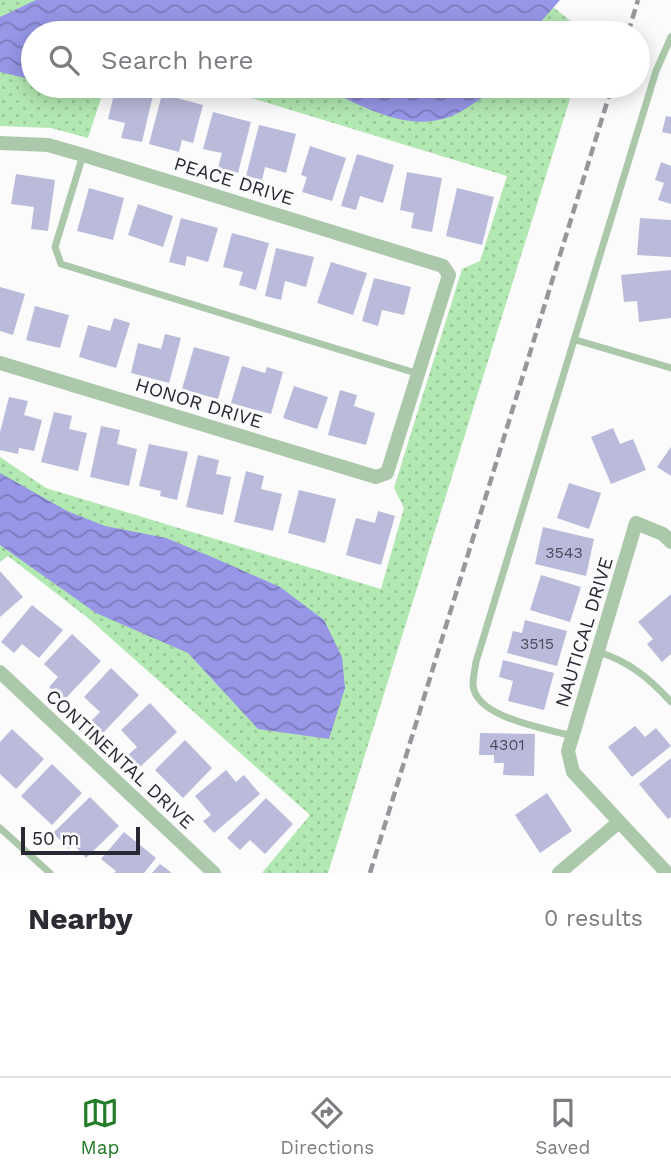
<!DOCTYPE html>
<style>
:root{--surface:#fff;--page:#f7f7f7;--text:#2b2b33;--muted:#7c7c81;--line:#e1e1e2;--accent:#227b29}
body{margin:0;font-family:"Work Sans",sans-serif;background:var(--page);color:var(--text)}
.scale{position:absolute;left:21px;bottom:18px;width:119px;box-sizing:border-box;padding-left:7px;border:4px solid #282834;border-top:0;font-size:19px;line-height:24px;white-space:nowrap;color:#282834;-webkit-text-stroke:5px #fbfbfb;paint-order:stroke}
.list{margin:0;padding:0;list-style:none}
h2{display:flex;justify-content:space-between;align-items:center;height:91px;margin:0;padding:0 28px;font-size:30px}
h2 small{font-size:23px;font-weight:400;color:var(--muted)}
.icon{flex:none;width:38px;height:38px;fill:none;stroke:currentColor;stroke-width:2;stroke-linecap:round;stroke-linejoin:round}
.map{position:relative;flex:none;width:671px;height:873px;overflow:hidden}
.search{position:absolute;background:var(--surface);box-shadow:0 4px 18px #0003;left:21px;right:21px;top:21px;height:77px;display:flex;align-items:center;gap:18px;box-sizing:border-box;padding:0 24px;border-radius:38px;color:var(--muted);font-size:26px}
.sheet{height:203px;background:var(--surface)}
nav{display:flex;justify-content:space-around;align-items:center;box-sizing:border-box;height:98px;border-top:2px solid var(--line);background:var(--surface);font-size:19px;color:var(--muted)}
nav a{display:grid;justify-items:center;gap:4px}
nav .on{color:var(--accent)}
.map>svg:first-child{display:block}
.grass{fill:url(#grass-dots)}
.water{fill:url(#water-waves)}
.building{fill:#babbda}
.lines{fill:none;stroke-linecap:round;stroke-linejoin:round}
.lane{stroke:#abc9aa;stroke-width:7}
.street{stroke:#abc9aa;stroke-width:14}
.rail{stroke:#96969b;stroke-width:4.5;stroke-dasharray:10 5;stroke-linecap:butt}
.labels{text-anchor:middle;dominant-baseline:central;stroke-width:6;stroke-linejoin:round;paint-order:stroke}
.number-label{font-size:16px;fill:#4c4d5e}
.street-label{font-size:19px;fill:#282834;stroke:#fbfbfb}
</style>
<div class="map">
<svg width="671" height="873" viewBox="0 0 671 873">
<defs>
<pattern id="grass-dots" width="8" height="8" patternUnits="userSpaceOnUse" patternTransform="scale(1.75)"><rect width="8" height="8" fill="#b2e8b1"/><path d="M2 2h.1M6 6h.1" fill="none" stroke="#99c799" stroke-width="1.8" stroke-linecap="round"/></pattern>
<pattern id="water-waves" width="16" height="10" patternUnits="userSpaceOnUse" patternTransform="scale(1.75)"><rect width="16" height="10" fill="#9796e7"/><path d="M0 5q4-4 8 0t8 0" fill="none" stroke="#7b7abc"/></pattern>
</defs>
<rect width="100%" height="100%" fill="#fbfbfb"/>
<g class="grass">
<path d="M0 0H555L553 7 586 33H33V86H105L88 138 51 128 0 126Z"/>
<path d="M212 86H574L328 873H262L310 815 88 618 8 556 0 562V457L46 488 381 589 404 508 394 488 462 269 480 261 507 176Z"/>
</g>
<g class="water">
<path d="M36 0H560L531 33H33V80L0 72V17Z"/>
<path d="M319 86H493C487 96 478 101 468 107 419 141 367 108 319 86Z"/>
<path d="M0 473 67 511 105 526 166 538 219 560 280 587 324 620 342 657 345 688 329 739 258 729 188 653 96 613 0 545Z"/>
</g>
<g class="building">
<path d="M116 86 155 87 142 142 121 138 125 123 108 119Z"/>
<path d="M162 94 203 105 193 143 182 140 179 152 149 144Z"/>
<path d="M213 112 251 122 238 173 218 168 222 153 203 149Z"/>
<path d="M666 116 671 117V134L662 132Z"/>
<path d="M259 125 296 134 286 173 265 167 262 180 246 176Z"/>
<path d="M310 146 346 158 332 201 302 192 307 177 301 175Z"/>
<path d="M357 154 394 165 383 203 360 196 356 210 341 206Z"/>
<path d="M661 162 671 166V204L658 200 664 183 655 180Z"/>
<path d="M407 172 442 178 432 232 411 228 414 213 400 210Z"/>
<path d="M16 174 55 180 48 231 31 229 34 207 11 204Z"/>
<path d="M89 188 124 198 113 240 77 231Z"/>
<path d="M457 188 494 197 482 245 446 236Z"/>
<path d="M138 204 173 216 163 247 128 235Z"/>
<path d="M181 218 218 228 208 262 187 256 185 266 169 262Z"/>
<path d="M640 218 671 220V257L637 255Z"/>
<path d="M232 233 269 243 256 290 239 285 243 272 223 267Z"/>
<path d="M276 248 314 257 306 287 285 281 281 300 265 296Z"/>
<path d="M331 262 367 273 353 315 317 303Z"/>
<path d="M671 270V318L639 322 637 301 624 302 621 275Z"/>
<path d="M374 278 411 287 404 315 382 310 378 326 362 321Z"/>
<path d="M0 287 25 294 13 335 0 331Z"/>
<path d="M35 306 69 315 60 348 26 340Z"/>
<path d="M114 318 130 323 116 368 79 357 88 325 110 331Z"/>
<path d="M165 334 181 338 169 383 131 373 138 343 161 349Z"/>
<path d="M194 347 230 357 218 399 182 389Z"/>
<path d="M242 366 265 373 267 367 283 372 271 414 231 403Z"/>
<path d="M294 386 328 397 317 429 283 418Z"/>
<path d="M340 390 357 395 354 406 375 413 366 445 328 435Z"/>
<path d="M9 397 28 401 24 415 42 420 34 451 19 448 18 454 0 450V432Z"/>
<path d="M54 412 72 416 69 429 87 433 78 471 41 462Z"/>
<path d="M101 426 120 430 117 444 137 449 129 486 90 477Z"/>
<path d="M613 428 620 444 633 439 646 470 611 484 591 437Z"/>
<path d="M149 444 188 452 177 500 160 496 161 491 139 486Z"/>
<path d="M671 447V476L657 467Z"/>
<path d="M198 455 219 460 216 474 231 477 223 515 186 507Z"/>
<path d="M246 471 264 476 261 489 282 494 273 531 234 522Z"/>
<path d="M569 483 601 493 589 529 557 518Z"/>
<path d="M299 490 336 499 325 543 288 533Z"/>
<path d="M378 511 395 516 381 565 346 555 356 518 375 523Z"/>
<path d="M543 527 594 539 586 576 535 564Z"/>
<path d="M0 571 23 597 0 617Z"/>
<path d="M541 575 581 587 570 622 530 610Z"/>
<path d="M671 594V654L662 662 647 644 653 639 638 622Z"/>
<path d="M32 605 63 630 39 658 22 644 14 653 1 642Z"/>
<path d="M525 620 567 631 557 666 507 653 513 631 522 633Z"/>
<path d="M72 634 101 661 64 700 49 687 58 677 44 664Z"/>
<path d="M503 660 554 673 544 710 508 701 513 681 499 677Z"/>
<path d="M111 668 139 695 103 733 90 722 100 712 84 697Z"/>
<path d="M150 703 177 732 140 767 128 755 137 747 121 730Z"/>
<path d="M635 726 645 737 656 728 671 746 632 777 608 747Z"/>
<path d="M12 729 44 759 16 789 0 774V742Z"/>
<path d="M480 733 535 734 534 776 503 775 504 763H494V755H479Z"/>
<path d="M185 740 212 768 183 798 155 770Z"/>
<path d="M671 758V817L668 819 639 784Z"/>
<path d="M52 764 82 793 52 825 21 796Z"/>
<path d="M226 770 236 782 244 775 260 794 214 833 203 821 211 815 195 796Z"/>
<path d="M547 793 572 831 540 853 515 815Z"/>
<path d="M90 797 119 826 86 858 73 844 69 849 53 833Z"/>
<path d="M266 798 293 824 265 854 250 840 240 850 227 838Z"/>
<path d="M124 832 156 858 144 873H114L116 871 101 859Z"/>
<path d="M160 864 172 873H152Z"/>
</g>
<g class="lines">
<g class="lane">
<path d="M83 155 55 247 61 264 419 374"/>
<path d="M576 340 671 368"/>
<path d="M598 652C629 661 650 679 671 702"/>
<path d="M572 736C546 728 474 718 473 684 473 677 475 669 476 662L656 71 671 37"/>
<path d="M0 828 50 873"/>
</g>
<g class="street">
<path d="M0 143 48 145 83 155 443 266 449 275 387 473 376 477 0 363"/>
<path d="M0 672 214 873"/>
<path d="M559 873 619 822"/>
<path d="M667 873 573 772 568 751 636 523 663 534 671 542"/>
</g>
<g class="rail">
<path d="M628 33 638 0"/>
<path d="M370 873 612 86"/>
</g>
</g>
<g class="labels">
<g class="number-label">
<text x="564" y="552">3543</text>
<text x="537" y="643">3515</text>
<text x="507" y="744">4301</text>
</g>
<g class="street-label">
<text transform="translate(234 181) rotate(17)">PEACE DRIVE</text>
<text transform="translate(199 403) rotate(17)">HONOR DRIVE</text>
<text transform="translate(584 632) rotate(-73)">NAUTICAL DRIVE</text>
<text transform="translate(120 759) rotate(43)">CONTINENTAL DRIVE</text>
</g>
</g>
</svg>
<div class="scale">50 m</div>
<div class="search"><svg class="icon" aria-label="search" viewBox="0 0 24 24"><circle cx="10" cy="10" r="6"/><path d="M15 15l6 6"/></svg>Search here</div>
</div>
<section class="sheet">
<h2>Nearby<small>0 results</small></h2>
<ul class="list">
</ul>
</section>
<nav>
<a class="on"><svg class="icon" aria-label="map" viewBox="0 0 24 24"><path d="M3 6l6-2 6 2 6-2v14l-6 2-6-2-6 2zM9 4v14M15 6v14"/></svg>Map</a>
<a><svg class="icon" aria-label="directions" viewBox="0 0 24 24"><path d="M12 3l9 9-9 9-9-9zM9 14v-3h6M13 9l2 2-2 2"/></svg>Directions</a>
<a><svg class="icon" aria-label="saved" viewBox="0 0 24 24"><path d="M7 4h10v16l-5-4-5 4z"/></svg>Saved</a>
</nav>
